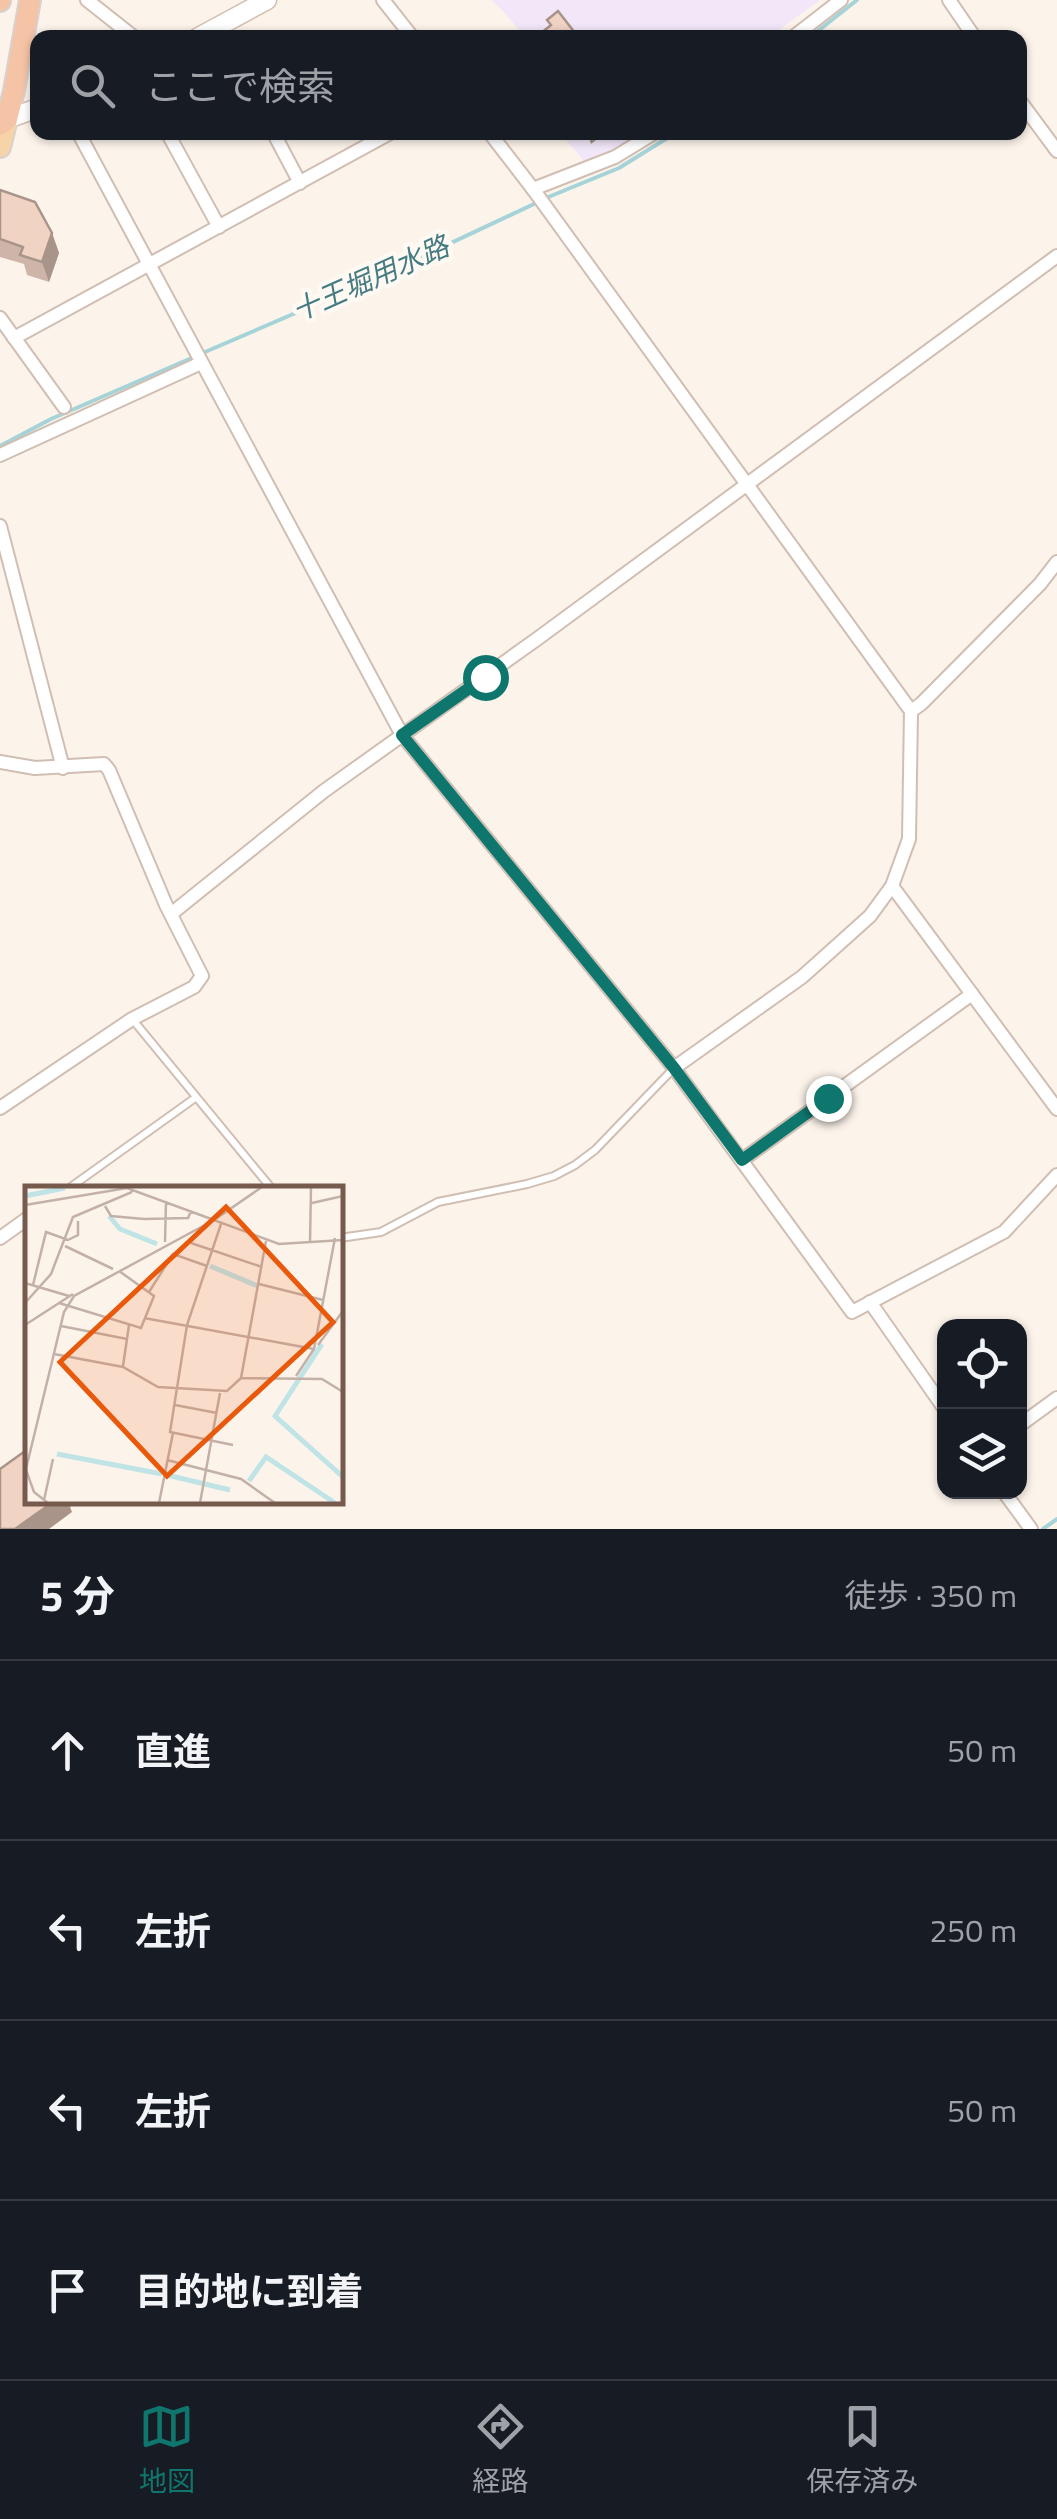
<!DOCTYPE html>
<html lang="ja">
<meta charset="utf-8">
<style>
:root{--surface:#171b24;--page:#20242c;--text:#f1f3f6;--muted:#9ea1a6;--line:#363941;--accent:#0f766e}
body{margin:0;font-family:"Titillium Web","Noto Sans JP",sans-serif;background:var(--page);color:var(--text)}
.controls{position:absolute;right:30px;bottom:30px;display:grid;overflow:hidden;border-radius:20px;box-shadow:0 2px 8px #0004}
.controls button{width:90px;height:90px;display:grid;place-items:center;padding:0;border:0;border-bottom:2px solid var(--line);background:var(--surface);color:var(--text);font:50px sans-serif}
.stop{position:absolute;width:30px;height:30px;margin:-22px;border:8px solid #0f766e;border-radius:50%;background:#fff}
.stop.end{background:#0f766e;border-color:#fff;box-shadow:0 2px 10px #0008}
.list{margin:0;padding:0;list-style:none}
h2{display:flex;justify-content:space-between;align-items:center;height:130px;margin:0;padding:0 40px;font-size:42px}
h2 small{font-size:32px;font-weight:400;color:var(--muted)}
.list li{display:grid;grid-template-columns:65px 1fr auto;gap:30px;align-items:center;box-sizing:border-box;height:180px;padding:0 40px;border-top:2px solid var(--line)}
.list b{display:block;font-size:38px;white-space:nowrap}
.list em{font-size:32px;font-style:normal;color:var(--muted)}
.icon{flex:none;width:55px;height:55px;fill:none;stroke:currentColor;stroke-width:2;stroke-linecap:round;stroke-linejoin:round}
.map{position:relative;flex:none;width:1057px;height:1529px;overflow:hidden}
.search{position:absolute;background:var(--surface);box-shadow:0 2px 8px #0004;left:30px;right:30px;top:30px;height:110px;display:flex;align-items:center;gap:25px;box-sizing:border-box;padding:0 35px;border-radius:20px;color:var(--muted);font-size:38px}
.sheet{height:850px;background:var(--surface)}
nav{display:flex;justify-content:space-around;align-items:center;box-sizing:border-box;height:140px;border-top:2px solid var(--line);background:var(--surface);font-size:28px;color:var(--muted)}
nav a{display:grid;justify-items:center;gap:5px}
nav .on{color:var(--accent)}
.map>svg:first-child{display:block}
.education{fill:#f1e7f9}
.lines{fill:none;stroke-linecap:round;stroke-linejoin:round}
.stream{stroke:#a6d3d7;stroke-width:4}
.service-casing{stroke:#d1beb3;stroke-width:10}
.minor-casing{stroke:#d1beb3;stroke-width:16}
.secondary-casing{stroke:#d4beb0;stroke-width:21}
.primary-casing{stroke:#d9d1cd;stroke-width:24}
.trunk-casing{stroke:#d9d1cd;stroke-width:24}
.service{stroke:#fff;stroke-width:6}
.minor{stroke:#fff;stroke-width:12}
.secondary{stroke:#fff;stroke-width:18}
.primary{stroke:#f7d4a7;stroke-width:20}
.trunk{stroke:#f5c4a6;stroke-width:20}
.wall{fill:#cfb5a9}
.shaded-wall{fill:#a99489}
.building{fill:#f1d3c4;stroke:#a99489;stroke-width:2.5}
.route{stroke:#0f766e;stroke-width:12}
.labels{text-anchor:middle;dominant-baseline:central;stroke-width:9;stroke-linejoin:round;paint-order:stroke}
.water-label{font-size:28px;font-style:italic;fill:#457b82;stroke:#fef9f2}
.inset-river{fill:none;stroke:#c0e3e6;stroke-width:5}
.inset-road{fill:none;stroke:#c3b1a7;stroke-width:2.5}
.view{fill:#e8590c;fill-opacity:0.15;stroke:#e8590c;stroke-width:5}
.inset-edge{fill:none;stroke:#775a4e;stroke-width:5}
</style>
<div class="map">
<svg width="1057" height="1529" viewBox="0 0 1057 1529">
<rect width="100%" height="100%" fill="#fcf4eb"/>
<g class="education">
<path d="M491 0H820L768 38 525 37 503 11Z"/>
<path d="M560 133H638L620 146 584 161Z"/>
</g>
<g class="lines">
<g class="stream">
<path d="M809 38 857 0"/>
<path d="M546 198 619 168 677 132"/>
<path d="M205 352 370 281 534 204"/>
<path d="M0 446 51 419 194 357"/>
<path d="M1043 1529 1057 1519"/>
</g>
<g class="service-casing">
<g id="service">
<path d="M133 1020 272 1189"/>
<path d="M68 1189 195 1098"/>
<path d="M340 1238 381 1232 438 1202 527 1184 554 1176 575 1165 595 1150 674 1068"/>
</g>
</g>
<g class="minor-casing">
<g id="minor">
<path d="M87 0 135 38"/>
<path d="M383 0 413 38"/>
<path d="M949 0 975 38"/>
<path d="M792 38 841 0"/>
<path d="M1020 101 1057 151"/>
<path d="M78 132 402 735 674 1068 852 1312 1004 1232 1057 1175"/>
<path d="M167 132 219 227"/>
<path d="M273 132 300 183"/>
<path d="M489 132 533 189 911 711 909 839 892 886 870 916 802 977 674 1068"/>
<path d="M533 189 615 157 656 132"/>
<path d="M0 318 64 407"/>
<path d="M14 338 392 132"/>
<path d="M0 455 201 363"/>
<path d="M0 526 63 768"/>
<path d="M911 711 921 704 1040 584 1057 562"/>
<path d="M0 762 35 768 104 764 109 770 166 905 202 976 194 987 132 1019 0 1108"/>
<path d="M892 886 1057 1109"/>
<path d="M171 914 324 791 537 639 1057 256"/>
<path d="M742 1160 972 994"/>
<path d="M0 1238 28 1218"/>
<path d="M870 1302 944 1408"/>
<path d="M1020 1425 1057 1398"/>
<path d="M1004 1492 1031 1529"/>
</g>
</g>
<g class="secondary-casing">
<g id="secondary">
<path d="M197 38 267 0"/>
<path d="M7 119 38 108"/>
</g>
</g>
<g class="primary-casing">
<path id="primary" d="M0 147 7 119"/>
</g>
<g class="trunk-casing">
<g id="trunk">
<path d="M0 1V0"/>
<path d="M0 125 7 119 14 91 30 0"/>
</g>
</g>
<use href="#service" class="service"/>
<use href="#minor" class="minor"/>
<use href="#secondary" class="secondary"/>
<use href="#primary" class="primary"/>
<use href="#trunk" class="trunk"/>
</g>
<path class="wall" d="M0 190 52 233 59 253 49 282 27 275 24 264 0 257Z"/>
<g class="shaded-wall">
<path d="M587 132H606L591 144Z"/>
<path d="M52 233 59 253 49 282 42 262Z"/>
<path d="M53 1502H74L75 1503 70 1507 72 1512 49 1529H15Z"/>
</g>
<g class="building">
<path d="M558 11 579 38H535L551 25 547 20Z"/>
<path d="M0 190 35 202 52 233 42 262 20 255 23 247 0 239Z"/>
<path d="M28 1449V1502H53L15 1529H0V1469Z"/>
</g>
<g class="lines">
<path class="route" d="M485 677 402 735 674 1068 742 1160 828 1098"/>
</g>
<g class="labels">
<g class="water-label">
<text transform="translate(370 278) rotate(-24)">十王堀用水路</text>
</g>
</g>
<g transform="translate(25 1186)">
<rect width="318" height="318" fill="#fcf4eb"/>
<path class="inset-river" d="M0 10 40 2M84 30 95 43 132 58M185 80 233 100M297 158 250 230 318 291M32 268 137 288M142 289 205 304M224 295 241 271 310 317"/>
<path class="inset-road" d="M287 17 318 10M0 19 102 2 189 34M80 20 86 30 119 33 163 32 166 25M189 34 237 1M196 38 162 139 145 246 208 259M140 56 141 15M285 56 286 1M166 57 237 81M40 60 88 83M0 97 44 110M234 98 298 114M8 99 21 46 43 54 53 49V35M124 106 148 68 182 80M0 117 26 88 48 31 107 6M34 117 116 142 129 110 94 85M119 132 289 163 310 52M0 139 48 108M36 140 102 153M293 159 318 125M29 168 98 181 133 201 202 205 216 192 241 55M98 180 104 139M271 190 289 163M216 192 297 193 318 206M150 219 192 227M142 274 216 293 250 317M1 284 9 306 23 317M0 287 39 126 49 110 189 34 254 58 318 54M19 314 28 273M134 317 148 247M175 317 195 207"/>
<path class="view" d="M201 21 308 136 142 290 35 176Z"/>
<rect width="318" height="318" class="inset-edge"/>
</g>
</svg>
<div class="controls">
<button><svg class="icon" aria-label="locate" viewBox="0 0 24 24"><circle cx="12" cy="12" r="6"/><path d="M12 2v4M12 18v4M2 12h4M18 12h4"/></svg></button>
<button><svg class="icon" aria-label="layers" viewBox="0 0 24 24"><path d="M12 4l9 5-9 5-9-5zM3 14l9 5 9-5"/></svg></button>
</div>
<div class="stop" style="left:485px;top:677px"></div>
<div class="stop end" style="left:828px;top:1098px"></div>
<div class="search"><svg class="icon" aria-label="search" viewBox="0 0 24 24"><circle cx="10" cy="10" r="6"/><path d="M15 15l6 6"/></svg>ここで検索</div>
</div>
<section class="sheet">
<h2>5 分<small>徒歩 · 350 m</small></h2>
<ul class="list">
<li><svg class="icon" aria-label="ahead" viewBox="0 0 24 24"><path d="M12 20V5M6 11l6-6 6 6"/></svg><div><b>直進</b></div><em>50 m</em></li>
<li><svg class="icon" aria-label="left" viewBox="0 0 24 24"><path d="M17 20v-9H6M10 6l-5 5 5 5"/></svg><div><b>左折</b></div><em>250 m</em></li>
<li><svg class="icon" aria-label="left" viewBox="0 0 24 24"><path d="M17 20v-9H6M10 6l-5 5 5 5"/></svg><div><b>左折</b></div><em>50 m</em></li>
<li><svg class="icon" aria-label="arrive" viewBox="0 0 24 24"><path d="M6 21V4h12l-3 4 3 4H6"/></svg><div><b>目的地に到着</b></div></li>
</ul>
</section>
<nav>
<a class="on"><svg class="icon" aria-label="map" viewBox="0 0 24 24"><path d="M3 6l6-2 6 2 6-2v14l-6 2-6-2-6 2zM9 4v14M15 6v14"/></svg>地図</a>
<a><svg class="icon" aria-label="directions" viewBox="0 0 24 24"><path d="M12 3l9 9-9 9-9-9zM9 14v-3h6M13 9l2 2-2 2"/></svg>経路</a>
<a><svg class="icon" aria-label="saved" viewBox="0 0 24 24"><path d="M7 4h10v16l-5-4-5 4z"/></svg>保存済み</a>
</nav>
